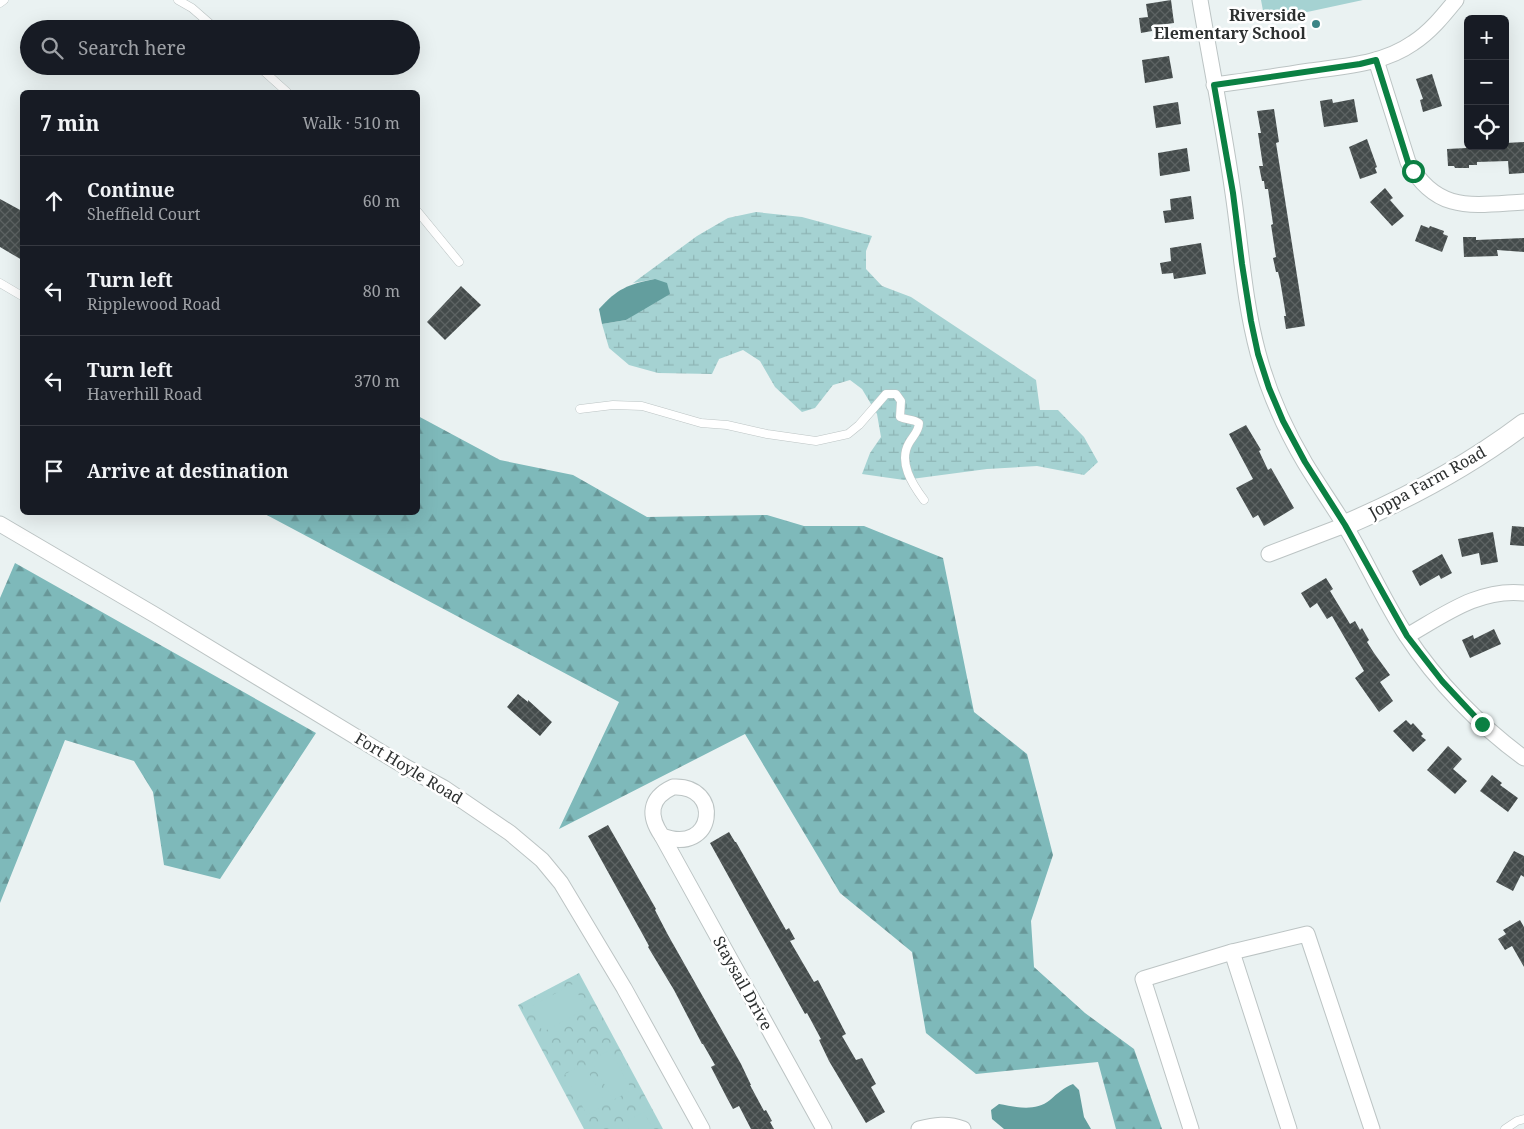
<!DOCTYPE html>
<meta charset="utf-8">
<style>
:root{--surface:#171b24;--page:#242831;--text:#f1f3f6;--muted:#9ea1a6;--line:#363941}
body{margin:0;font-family:"Noto Serif",serif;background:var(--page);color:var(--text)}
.controls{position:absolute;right:15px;top:15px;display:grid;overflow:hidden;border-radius:8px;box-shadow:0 5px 20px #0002}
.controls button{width:45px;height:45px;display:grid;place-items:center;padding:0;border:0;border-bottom:1px solid var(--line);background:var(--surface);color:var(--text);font:25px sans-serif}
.stop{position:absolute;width:15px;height:15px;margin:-11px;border:4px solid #0b8043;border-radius:50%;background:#fff}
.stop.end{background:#0b8043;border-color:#fff;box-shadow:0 1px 5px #0008}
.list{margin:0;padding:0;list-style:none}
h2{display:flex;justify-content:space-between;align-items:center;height:65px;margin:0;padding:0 20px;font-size:21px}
h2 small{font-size:16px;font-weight:400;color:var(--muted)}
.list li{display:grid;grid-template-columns:32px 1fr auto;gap:15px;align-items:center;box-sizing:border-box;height:90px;padding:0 20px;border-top:1px solid var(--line)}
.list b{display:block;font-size:19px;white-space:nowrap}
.list p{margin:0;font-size:16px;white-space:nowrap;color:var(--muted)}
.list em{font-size:16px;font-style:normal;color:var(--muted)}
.icon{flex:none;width:28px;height:28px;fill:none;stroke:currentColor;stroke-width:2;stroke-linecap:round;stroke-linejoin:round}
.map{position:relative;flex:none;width:1524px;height:1129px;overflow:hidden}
.search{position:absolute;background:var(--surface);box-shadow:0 5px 20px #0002;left:20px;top:20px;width:400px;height:55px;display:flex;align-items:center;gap:12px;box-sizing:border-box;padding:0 18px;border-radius:28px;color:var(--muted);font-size:19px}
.panel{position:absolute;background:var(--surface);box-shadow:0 5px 20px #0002;left:20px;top:90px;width:400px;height:425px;border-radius:8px}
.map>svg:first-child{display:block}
.forest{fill:url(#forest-firs)}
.wetland{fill:url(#wetland-marsh)}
.park{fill:url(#park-crowns)}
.garden{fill:#a5d2d2}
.water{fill:#639e9e}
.building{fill:url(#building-cross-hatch)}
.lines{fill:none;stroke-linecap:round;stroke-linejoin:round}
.service-casing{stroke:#bcc4c4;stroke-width:9}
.minor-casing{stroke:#bcc4c4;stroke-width:17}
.tertiary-casing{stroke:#bcc4c4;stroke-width:22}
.service{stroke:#fff;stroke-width:8}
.minor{stroke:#fff;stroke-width:15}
.tertiary{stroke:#fff;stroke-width:20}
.route{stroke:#0b8043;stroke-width:6}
.poi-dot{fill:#3d8586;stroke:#fff;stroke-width:2}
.labels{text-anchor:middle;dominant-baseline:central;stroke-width:5;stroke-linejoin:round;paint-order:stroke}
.poi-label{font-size:16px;font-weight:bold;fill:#2d3030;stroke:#fff;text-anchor:end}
.street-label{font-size:16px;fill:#2d3030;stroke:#fff}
</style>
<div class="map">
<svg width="1524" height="1129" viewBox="0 0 1524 1129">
<defs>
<pattern id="forest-firs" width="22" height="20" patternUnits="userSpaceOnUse" patternTransform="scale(1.25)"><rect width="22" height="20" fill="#7eb9ba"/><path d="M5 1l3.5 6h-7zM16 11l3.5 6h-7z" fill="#689798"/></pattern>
<pattern id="wetland-marsh" width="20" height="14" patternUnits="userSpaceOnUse" patternTransform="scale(1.25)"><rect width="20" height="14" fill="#a5d2d2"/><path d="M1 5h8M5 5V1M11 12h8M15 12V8" fill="none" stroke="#8eb5b5"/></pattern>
<pattern id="park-crowns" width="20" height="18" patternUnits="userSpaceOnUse" patternTransform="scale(1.25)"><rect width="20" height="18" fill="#a5d2d2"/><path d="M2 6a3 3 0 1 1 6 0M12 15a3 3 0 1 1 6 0" fill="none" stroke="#8eb5b5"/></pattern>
<pattern id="building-cross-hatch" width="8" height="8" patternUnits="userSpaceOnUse" patternTransform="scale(1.25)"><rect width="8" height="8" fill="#444b4b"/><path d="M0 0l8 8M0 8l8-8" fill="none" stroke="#5d6363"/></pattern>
</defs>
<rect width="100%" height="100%" fill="#eaf2f2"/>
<g class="forest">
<path d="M418 416 500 460 573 475 647 517 767 515 804 526H864L943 558 974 712 1027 754 1053 855 1031 921 1034 967 1085 1013 1134 1049 1162 1129H1116L1098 1062 976 1074 926 1033 912 952 840 893 745 734 559 829 619 702 263 513 418 512Z"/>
<path d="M15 563 316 733 220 879 164 865 153 792 134 761 65 740 0 903V598Z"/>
</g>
<path class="wetland" d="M756 212 802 217 872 236 866 251V269L882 286 911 297 1036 380 1040 410H1058L1084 437 1098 462 1084 475 1037 466 987 469 904 480 862 474 870 453 881 437 877 414 862 389 850 380 833 385 815 408 802 412 775 387 760 361 743 350 719 359 712 374 658 373 629 365 609 348 602 324 626 320 645 307 655 279 633 283 697 236 728 218Z"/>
<path class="park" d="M579 973 663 1129H584L518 1005Z"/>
<g class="garden">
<path d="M1261 0H1363L1265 21Z"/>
<path d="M573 984 586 1009 543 1032 530 1007Z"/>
<path d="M610 1050 632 1090 613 1100 591 1060Z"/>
<path d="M584 1064 606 1104 587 1115 565 1074Z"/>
<path d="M644 1112 653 1129H629L625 1122Z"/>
</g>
<g class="water">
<path d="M655 279 667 283 670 294 626 320 602 324 599 309C617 289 628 284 655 279Z"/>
<path d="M1073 1084 1079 1090 1084 1117 1091 1129H1004L992 1119 991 1110 999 1104C1016 1107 1035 1112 1050 1100 1058 1093 1063 1088 1073 1084Z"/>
</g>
<g class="building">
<path d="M1171 0 1174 23 1151 26 1152 31 1141 33 1139 18 1148 17 1146 4Z"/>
<path d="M1169 56 1173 78 1145 83 1142 60Z"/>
<path d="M1432 74 1442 106 1423 112 1420 100 1423 99 1416 79Z"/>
<path d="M1332 99 1333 103 1354 99 1358 122 1324 127 1320 101Z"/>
<path d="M1178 102 1181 124 1156 128 1153 106Z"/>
<path d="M1274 109 1279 142 1276 143 1305 326 1286 329 1284 316H1286L1280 280 1278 272H1276L1273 258 1276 257 1271 225 1273 224 1268 189H1265L1264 181H1262L1259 166H1263L1258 133H1261L1257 111Z"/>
<path d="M1367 139 1377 167 1375 168 1377 173 1360 179 1349 147Z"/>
<path d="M1524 142V173L1509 174 1508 161 1477 162V165H1469V168H1455L1454 166H1448L1447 149 1505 146V143Z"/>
<path d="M1187 148 1190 171 1160 176 1158 153Z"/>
<path d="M1385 188 1393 198 1390 200 1404 216 1392 226 1370 202Z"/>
<path d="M1191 196 1194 219 1165 223 1163 211 1171 210 1170 199Z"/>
<path d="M0 199 22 211V260L0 247Z"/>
<path d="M1421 225 1429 228 1430 226 1444 231 1443 234 1448 236 1442 252 1415 241Z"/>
<path d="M1463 237H1476V240L1524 238V252L1497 250 1498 256 1464 257Z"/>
<path d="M1201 243 1206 274 1174 279 1173 273 1162 274 1160 263 1171 261 1170 248Z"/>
<path d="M461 286 481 305 445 340 427 322Z"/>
<path d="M1246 425 1261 450 1259 451 1268 470 1271 468 1294 508 1264 526 1258 515 1253 518 1236 488 1253 479 1229 434Z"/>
<path d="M1512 526 1524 527V546L1510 545Z"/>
<path d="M1493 532 1498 562 1481 565 1479 553 1462 557 1458 539Z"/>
<path d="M1442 554 1452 573 1441 579 1439 575 1420 586 1412 571Z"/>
<path d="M1326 578 1333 589 1330 591 1350 624 1355 621 1360 630 1362 628 1369 640 1367 642 1374 653 1390 675 1380 682 1393 701 1379 712 1355 678 1364 671 1332 616 1327 619 1317 603 1310 608 1301 593Z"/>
<path d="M1494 629 1501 644 1470 658 1462 640 1473 635 1474 639Z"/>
<path d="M518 694 528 702V700L552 722 540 736 507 707Z"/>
<path d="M1406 720 1411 725 1413 723 1423 734 1421 736 1426 740 1413 752 1393 731Z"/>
<path d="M1448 746 1462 759 1453 769 1467 781 1455 794 1427 770Z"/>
<path d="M1492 775 1502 783 1500 785 1518 798 1508 812 1480 791Z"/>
<path d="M608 825 656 909 655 910 668 935 741 1064 751 1085H750L764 1111 766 1110 772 1121 770 1122 774 1129H751L739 1106 733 1109 727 1098 711 1067 715 1065 703 1044H702L674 990 648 947 649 946 643 935 588 836Z"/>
<path d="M729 832 735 842H736L786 930 789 928 795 939 790 941 814 982 818 980 846 1034 842 1036 856 1060 862 1058 876 1084 871 1087 885 1112 866 1123 829 1061 819 1040 821 1039 807 1013 805 1014 710 843Z"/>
<path d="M1514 851 1524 856V877L1521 875 1513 891 1496 882Z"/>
<path d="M1520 920 1524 927V967L1512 946 1505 950 1498 939 1506 934 1503 930Z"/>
</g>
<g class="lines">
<g class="service-casing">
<g id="service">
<path d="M178 0 192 8 216 29"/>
<path d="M0 3 4 0"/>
<path d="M258 66 287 92"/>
<path d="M418 212 459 262"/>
<path d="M0 283 22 296"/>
<path d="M580 409 613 405 642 406 701 423 727 425 767 434 816 441 848 434 859 425 886 394H896L901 401 900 417C906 420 913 419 919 423 919 431 913 436 909 443 898 462 912 484 924 500"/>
<path d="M1505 1129 1517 1121 1524 1119"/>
</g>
</g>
<g class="minor-casing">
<g id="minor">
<path d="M1200 0C1211 65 1224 129 1233 193 1241 247 1244 301 1258 353 1268 391 1285 429 1305 463 1317 483 1331 503 1344 524 1366 560 1383 600 1406 635 1436 681 1480 726 1524 758"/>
<path d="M1376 60 1408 162C1437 214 1473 205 1524 202"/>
<path d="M1214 85C1246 81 1278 76 1310 71 1345 66 1383 64 1413 43 1430 32 1443 16 1456 0"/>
<path d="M0 524 155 615 404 766 444 788 510 833 542 860 561 883 624 988 702 1129"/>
<path d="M1269 554 1345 525"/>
<path d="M1407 636C1444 615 1479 588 1524 593"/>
<path d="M673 787C723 784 715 856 662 836 648 816 649 798 673 787Z"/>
<path d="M662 836 824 1129"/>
<path d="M1232 952 1289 1129"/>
<path d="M919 1129C934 1125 948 1123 963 1129"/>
<path d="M1191 1129 1143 979 1232 952 1307 934 1372 1129"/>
</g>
</g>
<g class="tertiary-casing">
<path id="tertiary" d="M1345 525C1406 499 1471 464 1524 424"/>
</g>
<use href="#service" class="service"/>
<use href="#minor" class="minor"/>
<use href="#tertiary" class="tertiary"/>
</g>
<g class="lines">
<path class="route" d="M1413 171 1408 162 1376 60 1360 64 1214 85 1233 193 1242 264 1251 321 1258 354 1269 388 1283 421 1305 462 1345 525 1407 636 1442 681 1482 724"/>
</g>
<circle class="poi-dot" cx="1316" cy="24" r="5"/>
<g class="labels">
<g class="poi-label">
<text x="1306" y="15">Riverside<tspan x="1306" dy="18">Elementary School</tspan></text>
</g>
<g class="street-label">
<text transform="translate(1427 482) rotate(-29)">Joppa Farm Road</text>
<text transform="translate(409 768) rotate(31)">Fort Hoyle Road</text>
<text transform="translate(743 983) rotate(61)">Staysail Drive</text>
</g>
</g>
</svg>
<div class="controls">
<button>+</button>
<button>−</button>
<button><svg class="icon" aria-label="locate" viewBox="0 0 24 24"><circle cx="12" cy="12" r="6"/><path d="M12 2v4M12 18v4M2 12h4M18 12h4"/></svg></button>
</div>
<div class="stop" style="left:1413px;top:171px"></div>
<div class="stop end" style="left:1482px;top:724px"></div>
<div class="search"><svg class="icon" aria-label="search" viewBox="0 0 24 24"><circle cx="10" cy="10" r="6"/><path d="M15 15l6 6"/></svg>Search here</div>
<section class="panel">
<h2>7 min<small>Walk · 510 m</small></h2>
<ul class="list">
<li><svg class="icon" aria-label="ahead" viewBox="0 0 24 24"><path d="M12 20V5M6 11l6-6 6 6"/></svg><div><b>Continue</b><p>Sheffield Court</p></div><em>60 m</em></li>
<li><svg class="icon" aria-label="left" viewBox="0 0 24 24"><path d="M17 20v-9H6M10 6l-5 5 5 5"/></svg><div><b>Turn left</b><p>Ripplewood Road</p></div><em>80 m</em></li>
<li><svg class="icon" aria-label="left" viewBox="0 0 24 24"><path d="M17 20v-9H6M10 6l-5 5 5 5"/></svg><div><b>Turn left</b><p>Haverhill Road</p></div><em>370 m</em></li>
<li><svg class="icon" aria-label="arrive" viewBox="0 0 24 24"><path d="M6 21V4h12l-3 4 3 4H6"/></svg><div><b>Arrive at destination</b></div></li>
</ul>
</section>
</div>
